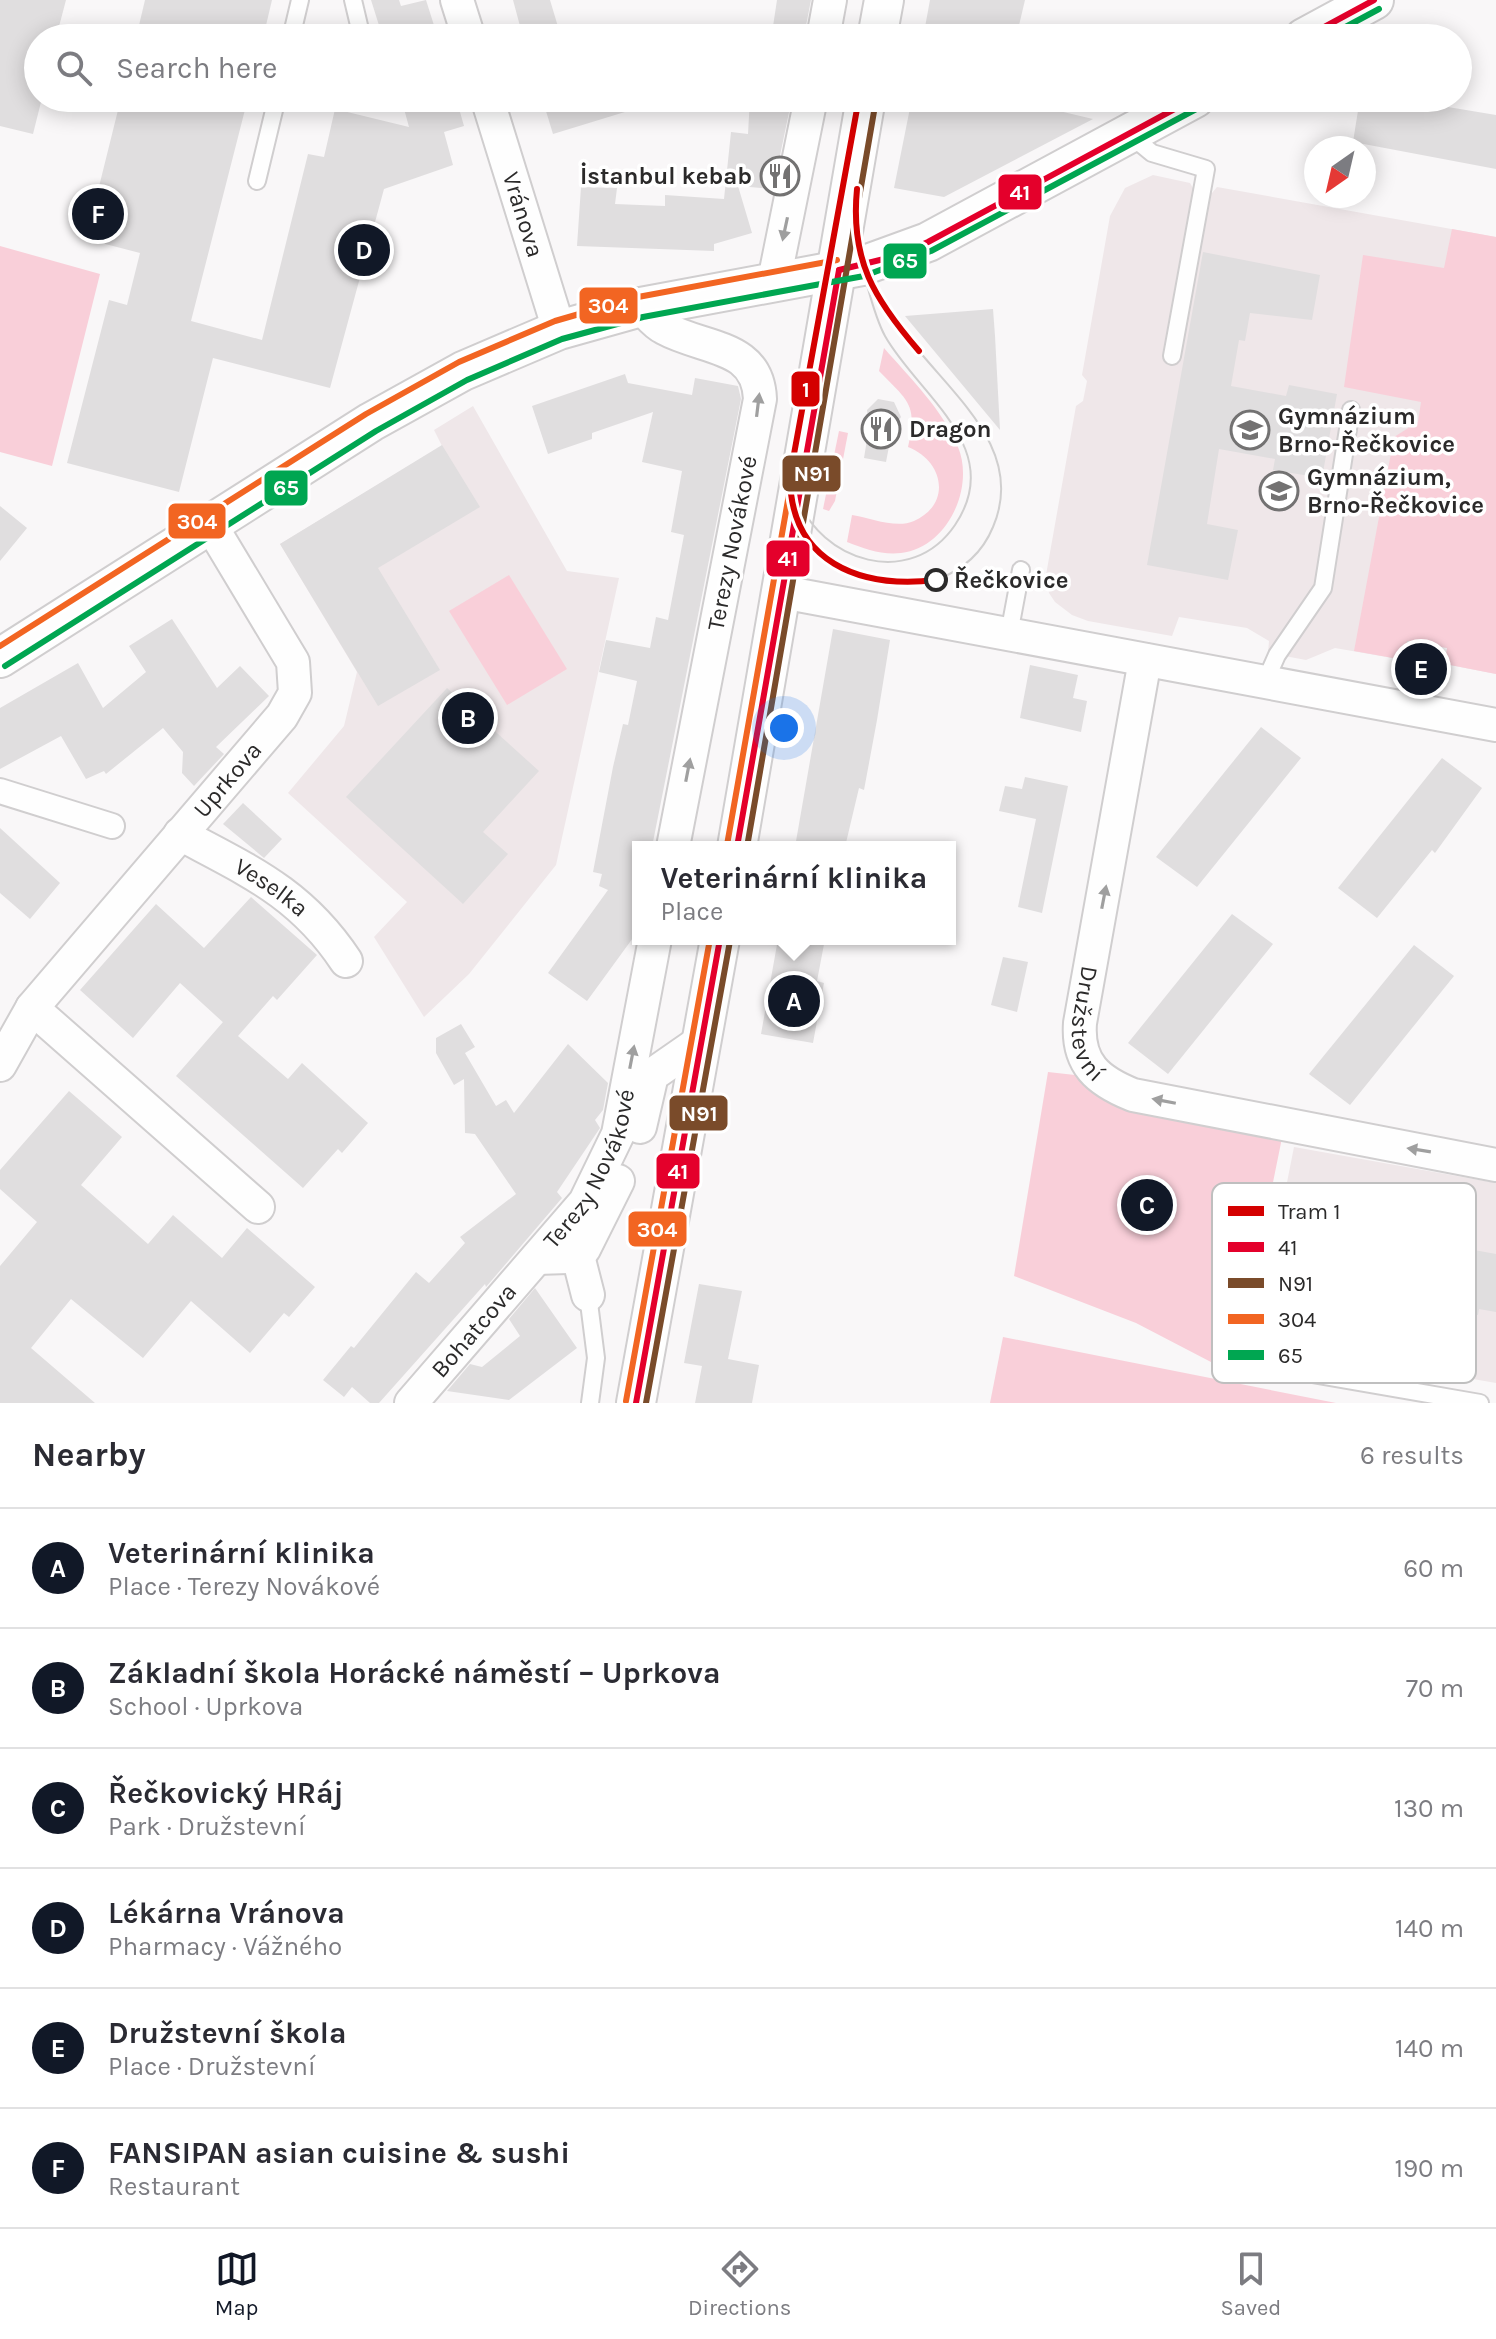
<!DOCTYPE html>
<meta charset="utf-8">
<style>
:root{--surface:#fff;--page:#f2f2f3;--text:#2b2b33;--muted:#7c7c81;--line:#e1e1e2;--accent:#111827}
body{margin:0;font-family:Karla,sans-serif;background:var(--page);color:var(--text)}
.compass{position:absolute;left:1304px;top:136px;width:72px;height:72px;border-radius:50%;background:var(--surface);box-shadow:0 4px 20px #0003;rotate:214deg}
.you{position:absolute;left:784px;top:728px;width:28px;height:28px;margin:-20px;border:6px solid #fff;border-radius:50%;background:#1a73e8;box-shadow:0 0 0 12px #1a73e833}
.badge{display:grid;place-items:center;width:52px;height:52px;border-radius:50%;background:var(--accent);color:#fff;font-size:26px;font-weight:700}
.pin{position:absolute;translate:-50% -50%;border:4px solid #fff;box-shadow:0 2px 8px #0006}
.popup{position:absolute;left:632px;top:841px;width:324px;height:104px;box-sizing:border-box;display:grid;place-content:center;border-radius:0px;background:var(--surface);filter:drop-shadow(0 2px 6px #0005);font-size:26px;white-space:nowrap;color:var(--muted)}
.popup b{font-size:30px;color:var(--text)}
.popup::after{content:'';position:absolute;left:50%;top:100%;margin-left:-16px;border:16px solid transparent;border-top-color:var(--surface)}
.list{margin:0;padding:0;list-style:none}
h2{display:flex;justify-content:space-between;align-items:center;height:104px;margin:0;padding:0 32px;font-size:34px}
h2 small{font-size:26px;font-weight:400;color:var(--muted)}
.list li{display:grid;grid-template-columns:52px 1fr auto;gap:24px;align-items:center;box-sizing:border-box;height:120px;padding:0 32px;border-top:2px solid var(--line)}
.list b{display:block;font-size:30px;white-space:nowrap}
.list p{margin:0;font-size:26px;white-space:nowrap;color:var(--muted)}
.list em{font-size:26px;font-style:normal;color:var(--muted)}
.icon{flex:none;width:44px;height:44px;fill:none;stroke:currentColor;stroke-width:2;stroke-linecap:round;stroke-linejoin:round}
.map{position:relative;flex:none;width:1496px;height:1403px;overflow:hidden}
.search{position:absolute;background:var(--surface);box-shadow:0 4px 20px #0003;left:24px;right:24px;top:24px;height:88px;display:flex;align-items:center;gap:20px;box-sizing:border-box;padding:0 28px;border-radius:44px;color:var(--muted);font-size:30px}
.sheet{height:824px;background:var(--surface)}
nav{display:flex;justify-content:space-around;align-items:center;box-sizing:border-box;height:112px;border-top:2px solid var(--line);background:var(--surface);font-size:22px;color:var(--muted)}
nav a{display:grid;justify-items:center;gap:4px}
nav .on{color:var(--accent)}
.map>svg:first-child{display:block}
.built{fill:#efe7e9}
.green{fill:#f9cfd9}
.building{fill:#e0dedf}
.lines{fill:none;stroke-linecap:round;stroke-linejoin:round}
.service-casing{stroke:#d0cecf;stroke-width:20}
.pedestrian-casing{stroke:#d0cecf;stroke-width:28}
.minor-casing{stroke:#d0cecf;stroke-width:36}
.tertiary-casing{stroke:#d0cecf;stroke-width:42}
.service{stroke:#fefefe;stroke-width:16}
.pedestrian{stroke:#fefefe;stroke-width:24}
.minor{stroke:#fefefe;stroke-width:32}
.tertiary{stroke:#fefefe;stroke-width:38}
.tram{stroke:#d0cfcf;stroke-width:2}
.bus-1-casing{stroke:#fff;stroke-width:12}
.bus-2-casing{stroke:#fff;stroke-width:12}
.bus-3-casing{stroke:#fff;stroke-width:12}
.bus-4-casing{stroke:#fff;stroke-width:12}
.bus-1{stroke:#e4002b;stroke-width:6}
.bus-2{stroke:#7a4b2a;stroke-width:6}
.bus-3{stroke:#f26522;stroke-width:6}
.bus-4{stroke:#00a651;stroke-width:6}
.tram-1-casing{stroke:#fff;stroke-width:12}
.tram-1{stroke:#d40000;stroke-width:6}
.oneway{fill:#9f9f9f}
.stop-dot{fill:#fff;stroke:#2b2a2a;stroke-width:4}
.labels{text-anchor:middle;dominant-baseline:central;stroke-width:7;stroke-linejoin:round;paint-order:stroke}
.poi-label{font-size:24px;font-weight:bold;fill:#2b2a2a;stroke:#fff;text-anchor:start}
.street-label{font-size:24px;fill:#2b2a2a;stroke:#fff}
.stop-label{font-size:24px;font-weight:bold;fill:#2b2a2a;stroke:#fff;text-anchor:start}
.key{fill:#fff;stroke:#bfbfbf;stroke-width:2}
.key-label{font-size:22px;fill:#2b2a2a}
.line-badge{stroke:#fff;stroke-width:3}
.badge-label{font-size:22px;text-anchor:middle;font-weight:bold;fill:#fff}
</style>
<div class="map">
<svg width="1496" height="1403" viewBox="0 0 1496 1403">
<rect width="100%" height="100%" fill="#f9f7f8"/>
<g class="built">
<path d="M1153 175 1190 183 1194 190 1203 191 1212 193 1217 187 1496 237V674L1445 664 1447 648 1408 641 1404 660 1335 648 1306 660 1268 653 1269 641 1247 628 1179 617 1172 636 1088 621 1072 615 1055 602 1049 593 1046 575 1076 406 1083 401 1087 381 1082 375 1110 216 1125 188Z"/>
<path d="M473 406 567 571 619 578 556 865 469 974 424 1017 374 937 407 902 288 793 344 726 357 672 280 544 442 446 434 430Z"/>
<path d="M1294 1147 1496 1183V1383L1427 1371 1408 1357 1411 1345 1334 1331 1281 1350 1255 1344Z"/>
</g>
<g class="green">
<path d="M1452 229 1496 237V674L1445 664 1447 648 1408 641 1404 660 1354 651 1394 437 1418 422 1421 402 1344 387 1363 255 1444 268Z"/>
<path d="M0 246 100 274 52 466 0 452Z"/>
<path d="M884 348C910 378 943 410 958 447 975 488 947 548 901 553 881 555 865 549 847 542L852 515C871 518 896 529 914 521 952 504 944 461 908 447 918 404 908 401 879 371Z"/>
<path d="M839 431 848 433 835 501 829 511 823 509Z"/>
<path d="M509 575 567 669 507 705 449 611Z"/>
<path d="M1048 1072 1084 1076 1283 1133 1234 1374 1136 1323 1014 1276Z"/>
<path d="M1003 1337 1336 1403H990Z"/>
</g>
<g class="building">
<path d="M0 0H66L56 38H38V98H42L33 134 0 126Z"/>
<path d="M145 0H272L263 38H136Z"/>
<path d="M371 0H399L401 6 426 0 438 38H383Z"/>
<path d="M513 0H550L559 30 529 38 525 25 520 26Z"/>
<path d="M777 0H811L804 36 772 33Z"/>
<path d="M930 0H1025L1016 38H923Z"/>
<path d="M121 98H248L191 321 262 340 308 154 324 157 335 109 409 127 401 98H456L464 126 444 132 453 165 384 189 330 388 213 358 179 492 67 463 109 300 127 305 140 253 86 239Z"/>
<path d="M542 98H650L651 104 553 134Z"/>
<path d="M750 98H792L773 189 738 186 752 233 714 244V251L577 246 581 187 617 188 615 204 665 206V195L724 199 731 132 748 134Z"/>
<path d="M912 98H1005L1093 119 944 197 894 188Z"/>
<path d="M1360 98H1431L1430 104 1496 115V169L1353 142Z"/>
<path d="M1203 252 1320 275 1312 320 1250 313 1245 341 1239 340 1231 386 1286 396 1289 385 1337 394 1322 478 1273 470 1275 459 1219 449 1207 524 1238 530 1228 580 1147 565Z"/>
<path d="M993 309 995 336 1000 430 905 316Z"/>
<path d="M625 374 628 383 692 395 695 378 738 386 741 399 652 847H638V931L587 1001 548 973 608 890 599 886 602 874 593 872 613 767 623 724 628 725 637 681 599 672 606 640 650 648 656 617 668 620 684 535 671 532 682 471 642 462 653 412 592 433V439L548 454 532 406Z"/>
<path d="M878 399 894 402 901 417 892 431 886 462 864 458 869 427 867 410Z"/>
<path d="M442 445 480 507 378 568 440 670 378 706 280 544Z"/>
<path d="M0 506 27 528 0 561Z"/>
<path d="M172 619 217 688 240 666 269 696 216 747 224 754 194 786 182 773 183 752 163 728 106 774 104 771 86 779 61 736 0 769V708L78 663 103 708 146 672 129 646Z"/>
<path d="M833 629 890 640 877 720 864 790 859 788 845 847H795Z"/>
<path d="M1407 641 1443 648 1436 684 1401 677Z"/>
<path d="M1030 665 1078 675 1073 698 1087 701 1081 732 1020 718Z"/>
<path d="M447 688 539 771 483 832 508 854 463 904 346 797Z"/>
<path d="M1261 727 1301 758 1197 887 1156 857Z"/>
<path d="M1442 758 1482 788 1435 853 1432 850 1377 918 1338 888Z"/>
<path d="M1025 777 1068 786 1042 913 1018 907 1036 819 999 811 1005 786 1022 789Z"/>
<path d="M243 803 282 839 264 858 223 824Z"/>
<path d="M0 828 60 883 30 919 0 893Z"/>
<path d="M251 897 317 955 277 1000 273 996 238 1036 288 1079 302 1063 368 1123 342 1153 338 1149 303 1188 176 1076 223 1022 226 1025 180 983 133 1038 80 990 156 904 204 948Z"/>
<path d="M1232 914 1273 944 1168 1074 1128 1043Z"/>
<path d="M778 939H825L817 981 824 983 813 1043 761 1034Z"/>
<path d="M1414 945 1454 976 1350 1105 1309 1074Z"/>
<path d="M1003 957 1028 962 1017 1012 991 1005Z"/>
<path d="M461 1024 475 1047 465 1053 496 1106 506 1100 514 1113 568 1044 608 1083 603 1110 595 1120 600 1128 557 1192 562 1198 486 1287 485 1284 379 1403H370L352 1387 344 1397 323 1380 351 1346 354 1348 416 1272 429 1283 465 1243 460 1237 516 1194 475 1134 465 1133 464 1079 454 1085 436 1053V1038Z"/>
<path d="M69 1091 122 1137 81 1185 148 1244 173 1215 222 1258 247 1228 315 1287 289 1317 284 1313 250 1353 191 1301 143 1358 71 1299 31 1348 95 1403H0V1266L37 1222 0 1189V1170Z"/>
<path d="M1361 1189 1438 1203 1437 1209 1447 1211 1441 1244 1496 1254V1312L1479 1309 1478 1315 1420 1305 1414 1345 1329 1330 1331 1323 1293 1316 1302 1263 1347 1271Z"/>
<path d="M699 1284 742 1291 728 1359 759 1365 752 1403H695L702 1366 684 1363Z"/>
<path d="M535 1288 577 1348 509 1400 447 1391 470 1364 482 1367 520 1336 509 1319Z"/>
</g>
<g class="lines">
<g class="service-casing">
<g id="service">
<path d="M353 0 362 38"/>
<path d="M291 38 300 0"/>
<path d="M1129 134 1152 153 1206 169 1172 356"/>
<path d="M257 181 277 98"/>
<path d="M1009 634 1021 570"/>
<path d="M1265 682 1277 655 1323 588 1351 410"/>
<path d="M588 1295 596 1358 590 1403"/>
<path d="M1244 1362 1480 1403"/>
</g>
</g>
<g class="pedestrian-casing">
<path id="pedestrian" d="M0 791 112 826"/>
</g>
<g class="minor-casing">
<g id="minor">
<path d="M457 0 469 38"/>
<path d="M823 38 830 0"/>
<path id="s1" d="M487 98 559 330"/>
<path d="M774 281 811 98"/>
<path d="M641 307C648 314 655 324 664 328 704 350 758 344 760 399L673 847"/>
<path d="M782 592 1496 725"/>
<path id="s2" d="M1145 660 1080 1023C1077 1064 1098 1081 1133 1095L1496 1165"/>
<path id="s3" d="M180 834C249 871 301 893 346 961"/>
<path d="M32 1008 258 1207"/>
<path id="s4" d="M0 1065 32 1008 282 716 295 693 293 662 210 524"/>
<path d="M640 1127 652 1075 701 1041"/>
<path d="M577 1252 588 1295"/>
<path d="M537 1258 568 1257 584 1249 618 1181"/>
<path id="s5" d="M411 1403 585 1202 618 1134 655 939"/>
</g>
</g>
<g class="tertiary-casing">
<g id="tertiary">
<path d="M877 38 884 0"/>
<path d="M1304 38 1374 0"/>
<path d="M0 658 371 422 463 371 559 330 641 307 862 266 928 242 1195 98"/>
<path d="M737 847 866 98"/>
<path d="M636 1403 720 939"/>
</g>
</g>
<use href="#service" class="service"/>
<use href="#pedestrian" class="pedestrian"/>
<use href="#minor" class="minor"/>
<use href="#tertiary" class="tertiary"/>
<g class="tram">
<path d="M919 351C961 402 1024 455 993 527 982 554 963 570 936 580"/>
<path d="M798 436C795 456 791 475 797 496 820 562 911 590 955 525 1007 448 918 395 885 336 873 314 868 285 860 261"/>
</g>
<g class="bus-1-casing">
<g id="bus-1">
<path d="M1304 38 1374 0"/>
<path d="M839 270 896 256 928 242 1195 98"/>
<path d="M737 847 839 270"/>
<path d="M636 1403 720 939"/>
</g>
</g>
<g class="bus-2-casing">
<g id="bus-2">
<path d="M747 847 876 100"/>
<path d="M646 1403 730 941"/>
</g>
</g>
<g class="bus-3-casing">
<g id="bus-3">
<path d="M0 646 366 414 459 362 555 321 638 297 837 260"/>
<path d="M727 845 829 268"/>
<path d="M626 1401 710 939"/>
</g>
</g>
<g class="bus-4-casing">
<g id="bus-4">
<path d="M1325 38 1379 9"/>
<path d="M5 666 376 431 467 380 562 339 643 317 864 276 931 251 1200 107"/>
</g>
</g>
<use href="#bus-1" class="bus-1"/>
<use href="#bus-2" class="bus-2"/>
<use href="#bus-3" class="bus-3"/>
<use href="#bus-4" class="bus-4"/>
<g class="tram-1-casing">
<g id="tram-1">
<path d="M859 98 790 476C790 562 859 589 936 580"/>
<path d="M857 189C850 260 874 299 919 351"/>
</g>
</g>
<use href="#tram-1" class="tram-1"/>
</g>
<defs><path id="oneway-solid" d="M-6-.8H1V-3.2L6.5 0L1 3.2V.8H-6Z" transform="scale(2)"/></defs>
<g class="oneway">
<use href="#oneway-solid" transform="translate(785 229) rotate(102)"/>
<use href="#oneway-solid" transform="translate(758 405) rotate(-83)"/>
<use href="#oneway-solid" transform="translate(688 770) rotate(-79)"/>
<use href="#oneway-solid" transform="translate(1104 897) rotate(-79)"/>
<use href="#oneway-solid" transform="translate(632 1057) rotate(-79)"/>
<use href="#oneway-solid" transform="translate(1164 1101) rotate(-169)"/>
<use href="#oneway-solid" transform="translate(1419 1150) rotate(-171)"/>
</g>
<defs>
<g id="restaurant-ring" transform="scale(2)"><circle r="9.5" fill="#fff" stroke="#737272" stroke-width="1.5"/><path d="M-5-6h1v4h1v-4h1v4h1v-4h1v5L-1.5 .5V6h-2V.5L-5-1ZM5-6V6H3V1.5H1.5Q1.5-4 5-6Z" fill="#737272"/></g>
<g id="school-ring" transform="scale(2)"><circle r="9.5" fill="#fff" stroke="#737272" stroke-width="1.5"/><path d="M0-5L7-2L0 1L-7-2ZM-4 1L0 2.5L4 1V4Q0 6-4 4Z" fill="#737272"/></g>
</defs>
<g fill-rule="evenodd">
<use href="#restaurant-ring" x="780" y="176"/>
<use href="#restaurant-ring" x="881" y="429"/>
<use href="#school-ring" x="1250" y="430"/>
<use href="#school-ring" x="1279" y="491"/>
</g>
<circle class="stop-dot" cx="936" cy="580" r="10"/>
<g class="labels">
<g class="poi-label">
<text x="752" y="176" text-anchor="end">İstanbul kebab</text>
<text x="1278" y="416">Gymnázium<tspan x="1278" dy="28">Brno-Řečkovice</tspan></text>
<text x="909" y="429">Dragon</text>
<text x="1307" y="477">Gymnázium,<tspan x="1307" dy="28">Brno-Řečkovice</tspan></text>
</g>
<g class="street-label">
<text stroke="none"><textPath href="#s1" startOffset="122">Vránova</textPath></text>
<text transform="translate(732 543) rotate(-79)">Terezy Novákové</text>
<text stroke="none"><textPath href="#s4" startOffset="366">Uprkova</textPath></text>
<text stroke="none"><textPath href="#s3" startOffset="106">Veselka</textPath></text>
<text stroke="none"><textPath href="#s2" startOffset="370">Družstevní</textPath></text>
<text stroke="none"><textPath href="#s5" startOffset="298">Terezy Novákové</textPath></text>
<text stroke="none"><textPath href="#s5" startOffset="96">Bohatcova</textPath></text>
</g>
<g class="stop-label">
<text x="954" y="580">Řečkovice</text>
</g>
</g>
<rect x="1212" y="1183" width="264" height="200" rx="12" class="key"/>
<rect x="1228" y="1206" width="36" height="10" fill="#d40000"/>
<rect x="1228" y="1242" width="36" height="10" fill="#e4002b"/>
<rect x="1228" y="1278" width="36" height="10" fill="#7a4b2a"/>
<rect x="1228" y="1314" width="36" height="10" fill="#f26522"/>
<rect x="1228" y="1350" width="36" height="10" fill="#00a651"/>
<g class="key-label">
<text x="1278" y="1219">Tram 1</text>
<text x="1278" y="1255">41</text>
<text x="1278" y="1291">N91</text>
<text x="1278" y="1327">304</text>
<text x="1278" y="1363">65</text>
</g>
<g class="line-badge">
<rect x="997" y="173" width="46" height="38" rx="8" fill="#e4002b"/>
<rect x="882" y="242" width="46" height="38" rx="8" fill="#00a651"/>
<rect x="578" y="286" width="61" height="39" rx="8" fill="#f26522"/>
<rect x="790" y="370" width="31" height="38" rx="8" fill="#d40000"/>
<rect x="781" y="454" width="61" height="39" rx="8" fill="#7a4b2a"/>
<rect x="263" y="469" width="46" height="38" rx="8" fill="#00a651"/>
<rect x="167" y="502" width="60" height="38" rx="8" fill="#f26522"/>
<rect x="765" y="539" width="46" height="39" rx="8" fill="#e4002b"/>
<rect x="668" y="1094" width="61" height="38" rx="8" fill="#7a4b2a"/>
<rect x="655" y="1152" width="46" height="38" rx="8" fill="#e4002b"/>
<rect x="627" y="1210" width="61" height="38" rx="8" fill="#f26522"/>
</g>
<g class="badge-label">
<text x="1020" y="200">41</text>
<text x="905" y="268">65</text>
<text x="608" y="313">304</text>
<text x="806" y="397">1</text>
<text x="812" y="481">N91</text>
<text x="286" y="495">65</text>
<text x="197" y="529">304</text>
<text x="788" y="566">41</text>
<text x="699" y="1121">N91</text>
<text x="678" y="1179">41</text>
<text x="657" y="1237">304</text>
</g>
</svg>
<svg class="compass" viewBox="-18 -18 36 36"><path d="M0-13l5 13h-10z" fill="#e53935"/><path d="M0 13l5-13h-10z" fill="#7c7c81"/></svg>
<div class="you"></div>
<div class="pin badge" style="left:794px;top:1001px">A</div>
<div class="popup"><b>Veterinární klinika</b>Place</div>
<div class="pin badge" style="left:468px;top:718px">B</div>
<div class="pin badge" style="left:1147px;top:1205px">C</div>
<div class="pin badge" style="left:364px;top:250px">D</div>
<div class="pin badge" style="left:1421px;top:669px">E</div>
<div class="pin badge" style="left:98px;top:214px">F</div>
<div class="search"><svg class="icon" aria-label="search" viewBox="0 0 24 24"><circle cx="10" cy="10" r="6"/><path d="M15 15l6 6"/></svg>Search here</div>
</div>
<section class="sheet">
<h2>Nearby<small>6 results</small></h2>
<ul class="list">
<li><span class="badge">A</span><div><b>Veterinární klinika</b><p>Place · Terezy Novákové</p></div><em>60 m</em></li>
<li><span class="badge">B</span><div><b>Základní škola Horácké náměstí – Uprkova</b><p>School · Uprkova</p></div><em>70 m</em></li>
<li><span class="badge">C</span><div><b>Řečkovický HRáj</b><p>Park · Družstevní</p></div><em>130 m</em></li>
<li><span class="badge">D</span><div><b>Lékárna Vránova</b><p>Pharmacy · Vážného</p></div><em>140 m</em></li>
<li><span class="badge">E</span><div><b>Družstevní škola</b><p>Place · Družstevní</p></div><em>140 m</em></li>
<li><span class="badge">F</span><div><b>FANSIPAN asian cuisine &amp; sushi</b><p>Restaurant</p></div><em>190 m</em></li>
</ul>
</section>
<nav>
<a class="on"><svg class="icon" aria-label="map" viewBox="0 0 24 24"><path d="M3 6l6-2 6 2 6-2v14l-6 2-6-2-6 2zM9 4v14M15 6v14"/></svg>Map</a>
<a><svg class="icon" aria-label="directions" viewBox="0 0 24 24"><path d="M12 3l9 9-9 9-9-9zM9 14v-3h6M13 9l2 2-2 2"/></svg>Directions</a>
<a><svg class="icon" aria-label="saved" viewBox="0 0 24 24"><path d="M7 4h10v16l-5-4-5 4z"/></svg>Saved</a>
</nav>
